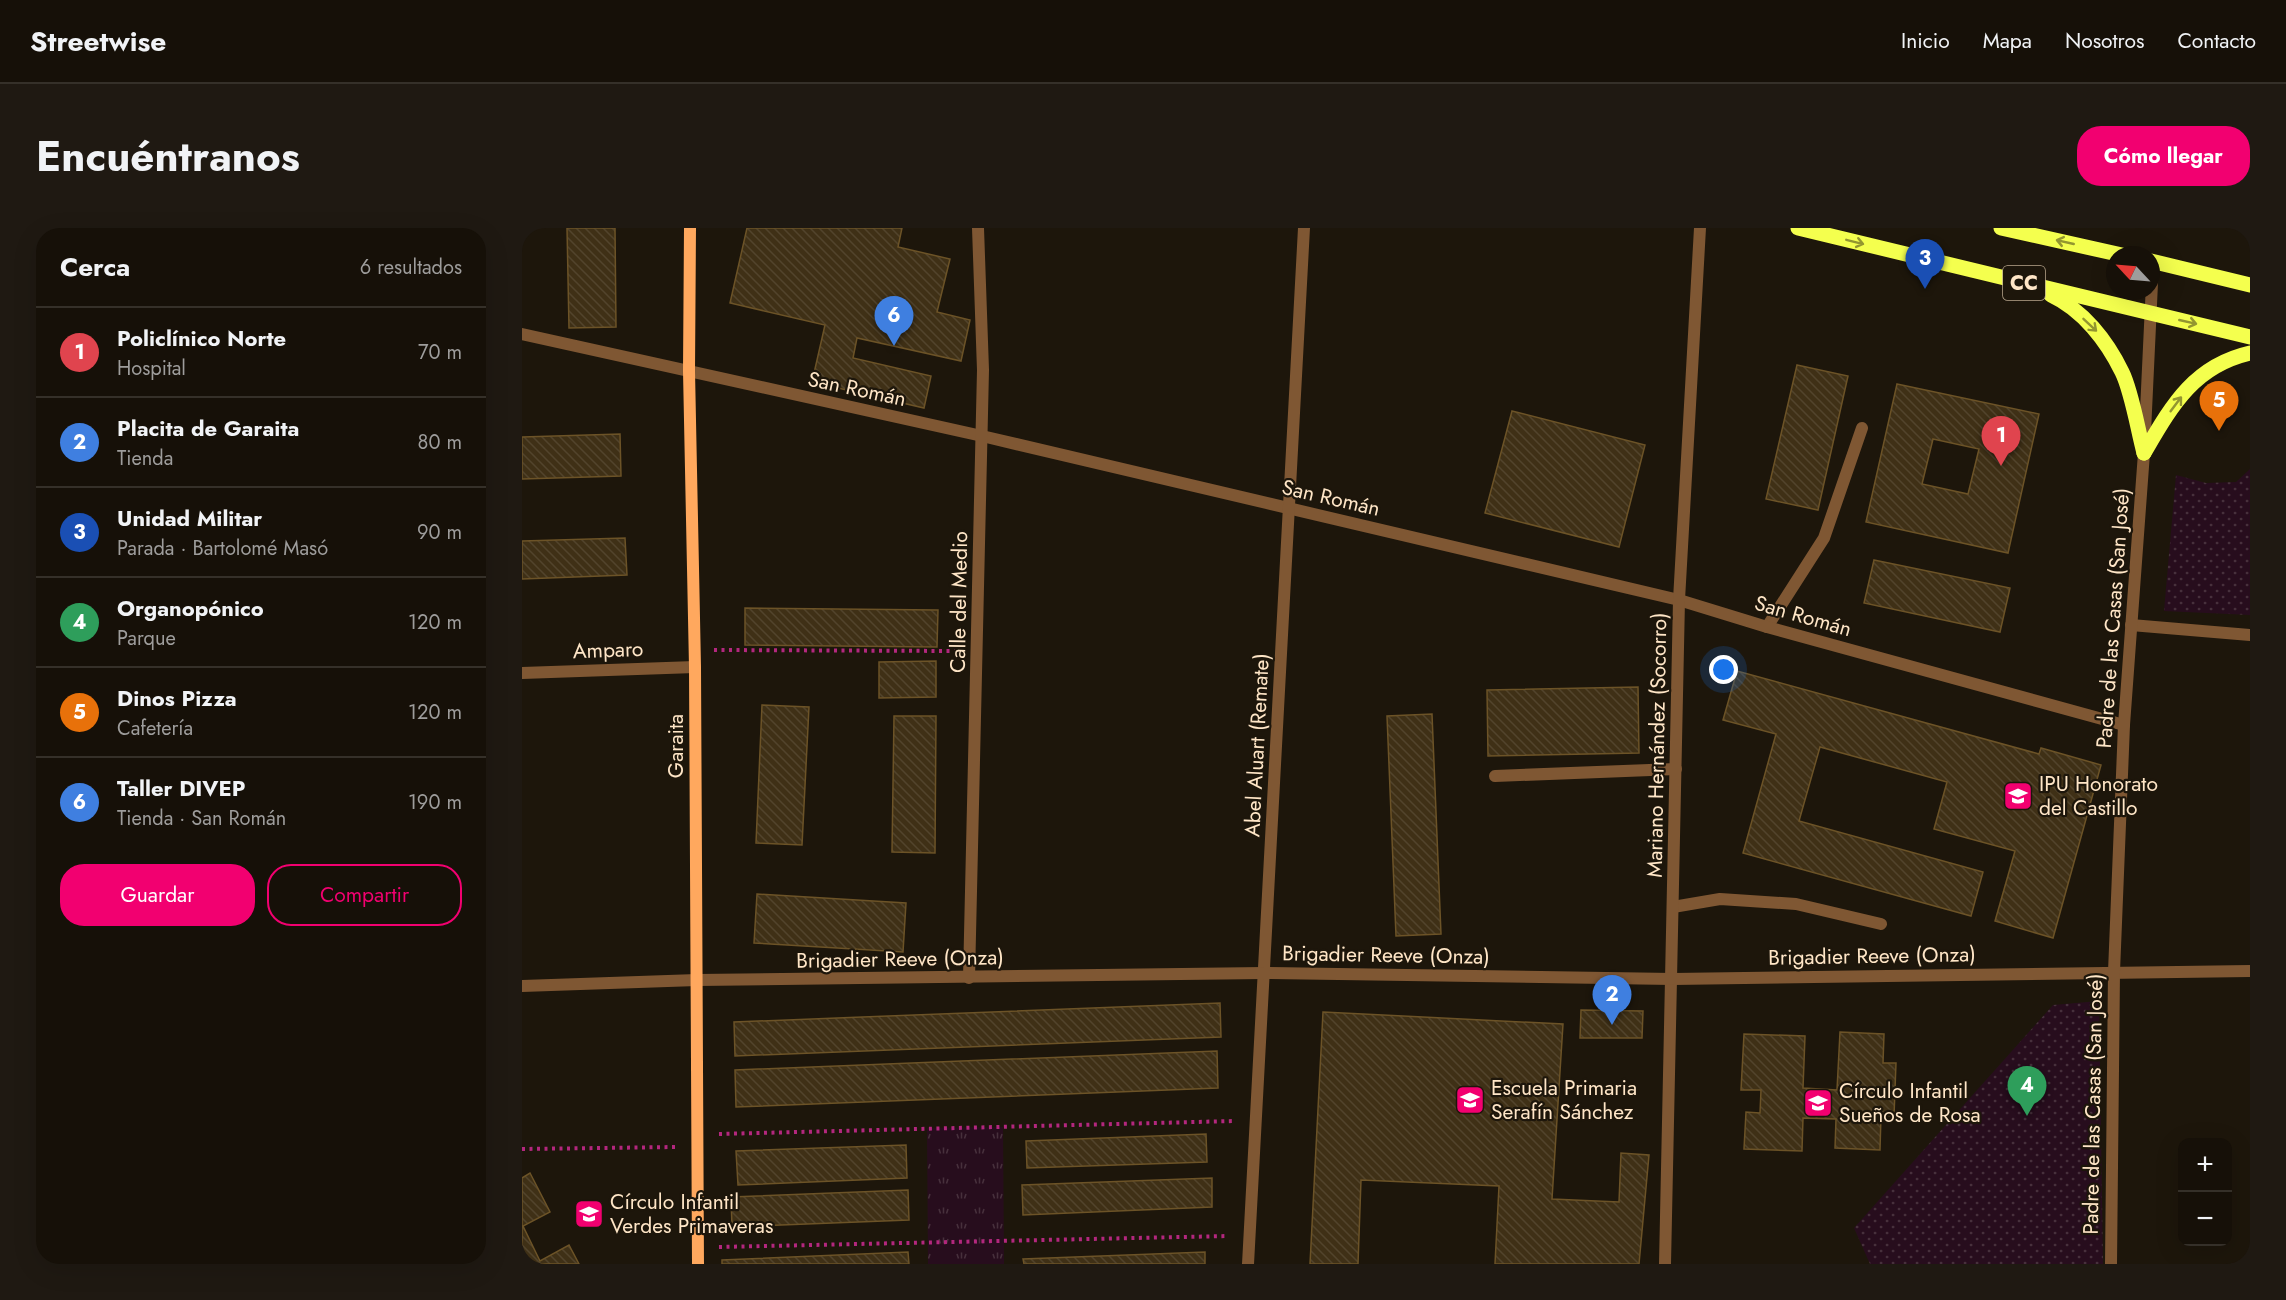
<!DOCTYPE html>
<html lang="es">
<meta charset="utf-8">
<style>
:root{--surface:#161008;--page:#1f1912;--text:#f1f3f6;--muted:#9e9d9c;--line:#353029;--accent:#f20070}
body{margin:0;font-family:Jost,sans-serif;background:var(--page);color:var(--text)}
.controls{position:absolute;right:18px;bottom:18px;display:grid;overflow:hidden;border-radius:12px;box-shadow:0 6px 24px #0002}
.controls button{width:54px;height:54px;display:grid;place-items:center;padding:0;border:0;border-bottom:2px solid var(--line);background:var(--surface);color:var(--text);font:30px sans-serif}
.compass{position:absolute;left:1584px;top:18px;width:54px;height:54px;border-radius:50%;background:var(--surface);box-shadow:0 6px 24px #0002;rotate:296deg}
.you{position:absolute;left:1202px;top:442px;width:21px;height:21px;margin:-15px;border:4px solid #fff;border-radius:50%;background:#1a73e8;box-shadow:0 0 0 9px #1a73e833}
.badge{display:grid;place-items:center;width:39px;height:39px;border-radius:50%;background:var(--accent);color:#fff;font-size:20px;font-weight:700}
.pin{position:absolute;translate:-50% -50px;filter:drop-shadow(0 2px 3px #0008)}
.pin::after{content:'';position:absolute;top:32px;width:21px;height:18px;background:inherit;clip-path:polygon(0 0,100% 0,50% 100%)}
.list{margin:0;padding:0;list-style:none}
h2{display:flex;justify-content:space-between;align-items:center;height:78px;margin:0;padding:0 24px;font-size:26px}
h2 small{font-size:20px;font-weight:400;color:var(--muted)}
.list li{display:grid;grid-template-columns:39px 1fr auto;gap:18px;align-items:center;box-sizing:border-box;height:90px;padding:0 24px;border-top:2px solid var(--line)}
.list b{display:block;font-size:22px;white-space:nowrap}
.list p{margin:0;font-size:20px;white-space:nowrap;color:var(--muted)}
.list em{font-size:20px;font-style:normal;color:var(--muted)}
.actions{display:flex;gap:12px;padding:18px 24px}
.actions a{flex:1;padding:14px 0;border:2px solid var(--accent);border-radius:24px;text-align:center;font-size:21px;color:var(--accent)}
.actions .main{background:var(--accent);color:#fff}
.map{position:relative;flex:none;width:1728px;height:1036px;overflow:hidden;border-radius:24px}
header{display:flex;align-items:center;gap:36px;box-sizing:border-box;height:84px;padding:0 30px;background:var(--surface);border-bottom:2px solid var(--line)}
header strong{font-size:28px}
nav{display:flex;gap:33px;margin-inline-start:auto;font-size:21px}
.intro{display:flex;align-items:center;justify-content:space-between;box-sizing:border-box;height:144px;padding:0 36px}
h1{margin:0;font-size:42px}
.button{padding:15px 27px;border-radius:24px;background:var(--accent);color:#fff;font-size:21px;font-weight:700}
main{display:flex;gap:36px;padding:0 36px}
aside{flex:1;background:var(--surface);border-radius:24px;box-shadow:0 6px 24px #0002}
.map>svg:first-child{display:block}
.grass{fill:url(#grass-tufts)}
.park{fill:url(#park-dots)}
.building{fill:url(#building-back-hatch);stroke:#6c5327;stroke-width:1.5;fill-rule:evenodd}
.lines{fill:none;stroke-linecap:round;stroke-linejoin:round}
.path{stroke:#b3277e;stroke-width:4;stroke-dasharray:3 4.5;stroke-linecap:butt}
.service{stroke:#7f5733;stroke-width:12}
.minor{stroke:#7f5733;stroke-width:12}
.tertiary{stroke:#7f5733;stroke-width:12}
.secondary{stroke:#ffa85e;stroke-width:12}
.primary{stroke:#f4ff4e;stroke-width:15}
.oneway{stroke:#939630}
.labels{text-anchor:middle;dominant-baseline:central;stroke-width:4.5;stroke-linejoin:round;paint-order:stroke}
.shield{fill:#1d160b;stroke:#bba88f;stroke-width:1.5}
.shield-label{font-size:20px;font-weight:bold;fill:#ffe6c7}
.street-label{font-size:21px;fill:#ffe6c7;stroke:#1d160b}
.poi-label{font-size:21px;fill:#ffe6c7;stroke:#1d160b;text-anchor:start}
</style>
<header>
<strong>Streetwise</strong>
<nav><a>Inicio</a><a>Mapa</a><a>Nosotros</a><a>Contacto</a></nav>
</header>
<div class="intro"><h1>Encuéntranos</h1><a class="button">Cómo llegar</a></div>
<main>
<aside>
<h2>Cerca<small>6 resultados</small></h2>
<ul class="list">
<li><span class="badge" style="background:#e0444e">1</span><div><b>Policlínico Norte</b><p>Hospital</p></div><em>70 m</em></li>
<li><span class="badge" style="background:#3f7fe0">2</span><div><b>Placita de Garaita</b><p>Tienda</p></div><em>80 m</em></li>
<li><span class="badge" style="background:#1a4fb4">3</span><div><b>Unidad Militar</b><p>Parada · Bartolomé Masó</p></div><em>90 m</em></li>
<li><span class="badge" style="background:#2e9e5b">4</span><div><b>Organopónico</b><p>Parque</p></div><em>120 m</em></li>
<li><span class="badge" style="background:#e8710a">5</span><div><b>Dinos Pizza</b><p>Cafetería</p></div><em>120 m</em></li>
<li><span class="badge" style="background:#3f7fe0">6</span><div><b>Taller DIVEP</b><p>Tienda · San Román</p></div><em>190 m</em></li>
</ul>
<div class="actions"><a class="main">Guardar</a><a>Compartir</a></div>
</aside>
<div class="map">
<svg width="1728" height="1036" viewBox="0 0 1728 1036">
<defs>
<pattern id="grass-tufts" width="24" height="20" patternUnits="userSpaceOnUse" patternTransform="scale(1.5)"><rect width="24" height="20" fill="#270d1d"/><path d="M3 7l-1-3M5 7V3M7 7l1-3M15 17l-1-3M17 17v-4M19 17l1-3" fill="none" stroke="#47303c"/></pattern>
<pattern id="park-dots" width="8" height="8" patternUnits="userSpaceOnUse" patternTransform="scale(1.5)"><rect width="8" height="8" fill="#270d1d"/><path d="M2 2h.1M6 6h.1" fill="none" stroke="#47303c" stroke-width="1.8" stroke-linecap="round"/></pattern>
<pattern id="building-back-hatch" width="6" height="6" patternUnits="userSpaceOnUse" patternTransform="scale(1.5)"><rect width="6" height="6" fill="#3f3016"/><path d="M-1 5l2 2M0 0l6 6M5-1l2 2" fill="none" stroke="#52442c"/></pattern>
</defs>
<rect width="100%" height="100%" fill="#1d160b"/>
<path class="grass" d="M481 899 482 1036H406L405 900Z"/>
<g class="park">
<path d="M1728 241V387L1642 383 1654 247 1684 255 1714 254Z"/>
<path d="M1577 773 1581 1036H1348L1332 1000 1531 777Z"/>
</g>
<g class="building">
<path d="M45 0H93L94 99 47 100Z"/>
<path d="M225 0H380L376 19 428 31 415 84 448 92 439 133 335 110 331 130 409 148 402 180 290 154 303 97 208 75Z"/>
<path d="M1275 137 1326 148 1296 282 1244 271Z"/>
<path d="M1375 156 1517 186 1486 325 1344 294ZM1411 211 1457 221 1446 266 1400 256Z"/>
<path d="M990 183 1123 217 1097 319 963 285Z"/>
<path d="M98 206 99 248 0 251V209Z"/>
<path d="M103 310 105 347 0 351V313Z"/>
<path d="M1352 332 1488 360 1478 404 1342 375Z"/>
<path d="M223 380 416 382 415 419 223 417Z"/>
<path d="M414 433V469L357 470V434Z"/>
<path d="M1215 443 1517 526 1519 520 1579 537 1531 710 1473 693 1493 623 1412 601 1425 554 1298 519 1277 593 1461 644 1449 688 1221 625 1254 506 1201 492Z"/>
<path d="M1116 459 1117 525 966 528 965 462Z"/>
<path d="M240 477 287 479 280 617 234 615Z"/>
<path d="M910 486 919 706 874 708 865 488Z"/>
<path d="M372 488H414L413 625 370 624Z"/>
<path d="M235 666 384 675 381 724 232 715Z"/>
<path d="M698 775 699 809 213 828 212 794Z"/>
<path d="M1059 782 1121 783 1120 810H1058Z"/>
<path d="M801 784 1041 796 1030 971 1097 974 1099 925 1127 927 1117 1036H973L977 958 839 952 836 1036H788Z"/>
<path d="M1318 804 1362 806 1361 835H1374L1372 888 1359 887 1358 922 1313 920 1314 891 1281 890 1280 923 1222 921 1224 884 1238 885 1239 862H1219L1222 806 1283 808 1281 860 1315 862Z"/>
<path d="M695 823 696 860 214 879 213 842Z"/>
<path d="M684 906 685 934 505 940 504 913Z"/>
<path d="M384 917 385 950 216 957 214 923Z"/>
<path d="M8 945 28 984 1 998 18 1033 47 1017 57 1036H0V950Z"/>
<path d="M690 950V979L501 987 500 957Z"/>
<path d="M386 962 387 992 210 999 209 969Z"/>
<path d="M386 1024 387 1036H200V1032Z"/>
<path d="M683 1024V1036H502L501 1031Z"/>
</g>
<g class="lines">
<g class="path">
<path d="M192 422 433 423"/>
<path d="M197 906 712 893"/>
<path d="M0 921 155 919"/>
<path d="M197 1019 706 1008"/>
</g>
<g class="service">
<path d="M1245 399 1302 310 1340 200"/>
<path d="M973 548 1154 541"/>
<path d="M1151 679 1198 671 1274 676 1359 696"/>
</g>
<g class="minor">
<path d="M0 106 460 208 1157 372 1245 399 1602 497"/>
<path d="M1609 397 1728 407"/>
<path d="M447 750 461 142 456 0"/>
<path d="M0 758 175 752"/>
<path d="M726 1036 782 0"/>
<path d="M1143 1036 1157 372 1178 0"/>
</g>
<g class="tertiary">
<path d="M0 445 173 439"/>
<path d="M175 752 742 745 1151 751 1728 743"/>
<path d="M1589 1036 1592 744 1602 497 1622 225 1631 34"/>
</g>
<path class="secondary" d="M168 0 167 143 173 439 176 1036"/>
<g class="primary">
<path d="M1276 0 1728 109"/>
<path d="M1479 0 1600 27"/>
<path d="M1629 33 1728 57"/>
<path d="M1529 67C1561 82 1585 113 1600 144 1610 164 1616 203 1622 225"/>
<path d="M1622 225C1649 179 1671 138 1728 125"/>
</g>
</g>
<defs><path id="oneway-shaft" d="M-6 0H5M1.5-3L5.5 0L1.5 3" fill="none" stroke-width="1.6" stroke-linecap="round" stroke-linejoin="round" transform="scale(1.5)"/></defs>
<g class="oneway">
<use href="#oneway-shaft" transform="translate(1333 14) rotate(14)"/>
<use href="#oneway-shaft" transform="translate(1543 14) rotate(-167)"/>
<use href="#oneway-shaft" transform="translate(1666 94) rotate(13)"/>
<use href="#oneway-shaft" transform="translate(1568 97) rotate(43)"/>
<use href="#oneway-shaft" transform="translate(1654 176) rotate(-53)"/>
</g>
<defs>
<g id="school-square" transform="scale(1.5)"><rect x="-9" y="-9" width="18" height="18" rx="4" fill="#f20070" stroke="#1d160b"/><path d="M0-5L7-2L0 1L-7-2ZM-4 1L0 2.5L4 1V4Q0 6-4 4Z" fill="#fff"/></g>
</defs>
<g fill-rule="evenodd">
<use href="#school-square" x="1496" y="568"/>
<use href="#school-square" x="948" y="872"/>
<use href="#school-square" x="1296" y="875"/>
<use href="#school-square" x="67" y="986"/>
</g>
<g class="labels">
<rect class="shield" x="1481" y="38" width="42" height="34" rx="4.5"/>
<g class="shield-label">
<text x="1502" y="55">CC</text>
</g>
<g class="street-label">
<text transform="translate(335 161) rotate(12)">San Román</text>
<text transform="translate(809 270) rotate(13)">San Román</text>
<text transform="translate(437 374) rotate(-89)">Calle del Medio</text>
<text transform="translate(1281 388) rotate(16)">San Román</text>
<text transform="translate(1591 390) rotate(-86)">Padre de las Casas (San José)</text>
<text transform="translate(86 422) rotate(-2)">Amparo</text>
<text transform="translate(735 517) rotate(-87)">Abel Aluart (Remate)</text>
<text transform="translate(1135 517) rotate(-89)">Mariano Hernández (Socorro)</text>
<text transform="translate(154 518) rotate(-90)">Garaita</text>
<text transform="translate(864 727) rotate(1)">Brigadier Reeve (Onza)</text>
<text transform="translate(1350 728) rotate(-1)">Brigadier Reeve (Onza)</text>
<text transform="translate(378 731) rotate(-1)">Brigadier Reeve (Onza)</text>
<text transform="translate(1571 876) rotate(-89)">Padre de las Casas (San José)</text>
</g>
<g class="poi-label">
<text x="1517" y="556">IPU Honorato<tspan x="1517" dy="24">del Castillo</tspan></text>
<text x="969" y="860">Escuela Primaria<tspan x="969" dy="24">Serafín Sánchez</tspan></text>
<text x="1317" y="863">Círculo Infantil<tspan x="1317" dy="24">Sueños de Rosa</tspan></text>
<text x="88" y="974">Círculo Infantil<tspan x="88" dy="24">Verdes Primaveras</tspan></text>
</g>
</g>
</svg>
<div class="controls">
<button>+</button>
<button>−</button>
</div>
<svg class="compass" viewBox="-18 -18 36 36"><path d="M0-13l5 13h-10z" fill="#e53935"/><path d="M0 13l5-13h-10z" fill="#9e9d9c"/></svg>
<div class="you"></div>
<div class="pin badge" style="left:1479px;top:238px;background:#e0444e">1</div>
<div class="pin badge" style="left:1090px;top:797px;background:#3f7fe0">2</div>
<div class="pin badge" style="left:1403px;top:61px;background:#1a4fb4">3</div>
<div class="pin badge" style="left:1505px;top:888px;background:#2e9e5b">4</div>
<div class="pin badge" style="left:1697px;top:203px;background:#e8710a">5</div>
<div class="pin badge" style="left:372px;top:118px;background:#3f7fe0">6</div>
</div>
</main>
